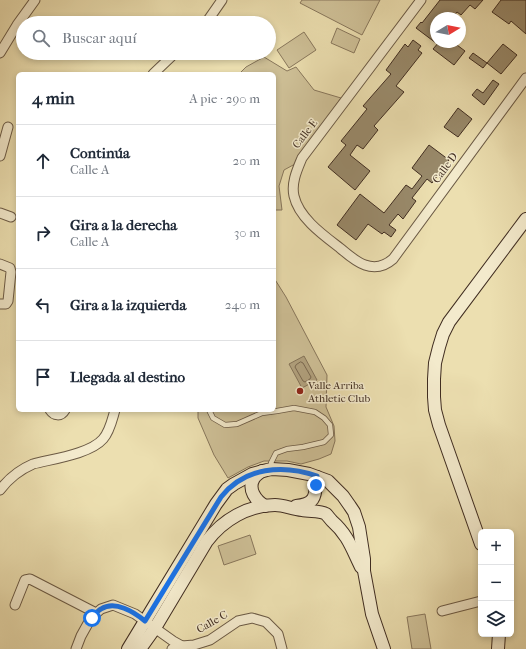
<!DOCTYPE html>
<html lang="es">
<meta charset="utf-8">
<style>
:root{--surface:#fff;--page:#f6f6f7;--text:#1f2937;--muted:#747a83;--line:#e0e1e3}
body{margin:0;font-family:"IM FELL French Canon",serif;background:var(--page);color:var(--text)}
.controls{position:absolute;right:12px;bottom:12px;display:grid;overflow:hidden;border-radius:6px;box-shadow:0 2px 6px #0003}
.controls button{width:36px;height:36px;display:grid;place-items:center;padding:0;border:0;border-bottom:1px solid var(--line);background:var(--surface);color:var(--text);font:20px sans-serif}
.compass{position:absolute;left:430px;top:12px;width:36px;height:36px;border-radius:50%;background:var(--surface);box-shadow:0 2px 6px #0003;rotate:80deg}
.stop{position:absolute;width:12px;height:12px;margin:-9px;border:3px solid #1a73e8;border-radius:50%;background:#fff}
.stop.end{background:#1a73e8;border-color:#fff;box-shadow:0 1px 4px #0008}
.list{margin:0;padding:0;list-style:none}
h2{display:flex;justify-content:space-between;align-items:center;height:52px;margin:0;padding:0 16px;font-size:17px}
h2 small{font-size:13px;font-weight:400;color:var(--muted)}
.list li{display:grid;grid-template-columns:26px 1fr auto;gap:12px;align-items:center;box-sizing:border-box;height:72px;padding:0 16px;border-top:1px solid var(--line)}
.list b{display:block;font-size:15px;white-space:nowrap}
.list p{margin:0;font-size:13px;white-space:nowrap;color:var(--muted)}
.list em{font-size:13px;font-style:normal;color:var(--muted)}
.icon{flex:none;width:22px;height:22px;fill:none;stroke:currentColor;stroke-width:2;stroke-linecap:round;stroke-linejoin:round}
.map{position:relative;flex:none;width:526px;height:649px;overflow:hidden}
.search{position:absolute;background:var(--surface);box-shadow:0 2px 6px #0003;left:16px;top:16px;width:260px;height:44px;display:flex;align-items:center;gap:10px;box-sizing:border-box;padding:0 14px;border-radius:22px;color:var(--muted);font-size:15px}
.panel{position:absolute;background:var(--surface);box-shadow:0 2px 6px #0003;left:16px;top:72px;width:260px;height:340px;border-radius:6px}
.map>svg:first-child{display:block}
.green{fill:#cfc198;stroke:#88775c}
.water{fill:#b2a27f;stroke:#847359}
.lines{fill:none;stroke-linecap:round;stroke-linejoin:round}
.shore{stroke:#796850;stroke-width:1}
.building{fill:#998a6b;stroke:#402d21}
.lane-casing{stroke:#6b5a45;stroke-width:6}
.street-casing{stroke:#6b5a45;stroke-width:11}
.secondary-casing{stroke:#402d21;stroke-width:14}
.lane{stroke:#f3eacc;stroke-width:4.5}
.street{stroke:#f3eacc;stroke-width:9}
.secondary{stroke:#f3eacc;stroke-width:12}
.route{stroke:#1a73e8;stroke-width:5}
.poi-dot{fill:#8f2418;stroke:#f3eacc;stroke-width:1.5}
.labels{text-anchor:middle;dominant-baseline:central;stroke-width:3;stroke-linejoin:round;paint-order:stroke}
.street-label{font-size:11px;fill:#402d21;stroke:#f3eacc}
.poi-label{font-size:11px;fill:#402d21;stroke:#f3eacc;text-anchor:start}
</style>
<div class="map">
<svg width="526" height="649" viewBox="0 0 526 649">
<rect width="100%" height="100%" fill="#ecdfb0"/>
<filter id="stains"><feTurbulence type="fractalNoise" baseFrequency=".005" numOctaves="4"/><feColorMatrix values="0 0 0 0 .2 0 0 0 0 .09 0 0 0 0 .02 0 0 0 .5 -.17"/></filter>
<radialGradient id="worn" r=".72"><stop offset=".6" stop-color="#630" stop-opacity="0"/><stop offset="1" stop-color="#630" stop-opacity=".3"/></radialGradient>
<g class="green">
<path d="M302 0H380L362 35 300 3Z"/>
<path d="M337 28 360 39 354 53 331 43Z"/>
<path d="M304 32 316 50 289 68 277 50Z"/>
<path d="M264 57 287 71 296 67 314 90 341 98 295 164 284 170 279 186 282 210H274V74H239L246 67Z"/>
<path d="M274 278 286 297 327 375 326 407 334 426 335 441 331 454 319 459 301 464 287 461H264L248 467 228 478 214 455 198 418V410H274Z"/>
<path d="M250 535 256 554 224 565 218 546Z"/>
<path d="M425 614 431 649H412L407 617Z"/>
</g>
<path class="water" d="M304 356 317 380 302 388 289 364Z"/>
<g class="lines">
<path class="shore" d="M301 362 303 363 311 377 310 379 305 382 303 381 295 367 296 365Z"/>
</g>
<g class="building">
<path d="M440 0H483L475 9 470 5 461 15 457 12 452 18H436V43L416 28 421 22 422 23Z"/>
<path d="M501 0H526V34L511 21 509 24 492 12Z"/>
<path d="M413 40 421 46 418 50 422 53 396 86 404 92 374 126 378 130 363 149 357 145 350 155 370 171 355 190 328 167 346 145 341 141 367 109 363 106 391 74 386 70 405 44 408 47Z"/>
<path d="M439 42H453L465 51 454 65 433 49Z"/>
<path d="M503 44 517 55 501 74 487 63Z"/>
<path d="M473 53 487 63 483 68 469 58Z"/>
<path d="M493 80 499 84 484 105 472 95 477 89 483 93Z"/>
<path d="M458 108 472 119 458 137 444 127Z"/>
<path d="M429 145 449 160 432 183 427 179 412 198 416 201 403 219 398 214 389 225 396 230 391 237 384 232 382 234 368 224 356 240 337 225 360 194 384 213 406 185 412 189 422 176 412 168Z"/>
</g>
<g class="lines">
<g class="lane-casing">
<path id="lane" d="M209 410 213 418 225 425 237 424 262 413 277 411 294 408 315 412 324 418 330 425 331 435 324 442 303 447 287 449 276 453 271 463 272 467"/>
</g>
<g class="street-casing">
<g id="street">
<path d="M421 0 302 158C297 170 291 183 294 196 299 218 323 235 340 248 347 254 356 262 365 265 376 269 385 266 393 259L526 78"/>
<path d="M206 23 222 0"/>
<path d="M0 53 17 25 35 0"/>
<path d="M153 74 175 53"/>
<path d="M0 156 8 127"/>
<path d="M0 213 11 217"/>
<path d="M0 264 10 268 11 272 8 301 6 304H0"/>
<path d="M50 410C54 416 61 417 65 410"/>
<path d="M0 490C9 478 19 470 33 464 52 459 90 454 103 439 110 431 112 420 115 410"/>
<path d="M15 605 25 580 30 579 96 613"/>
<path d="M442 611 481 601"/>
<path d="M76 649 81 636 91 618 101 609 113 605 135 614 173 641 182 646"/>
<path d="M172 649 182 646 194 645 210 640 238 621 252 618 266 622 278 634 282 649"/>
</g>
</g>
<g class="secondary-casing">
<g id="secondary">
<path d="M262 471C259 473 256 475 254 478 247 489 256 501 265 506"/>
<path d="M296 506C317 504 315 495 317 477"/>
<path d="M481 544 439 425 435 410 434 397V379L435 363 439 347 443 334 449 322 526 219"/>
<path d="M128 649 216 504 227 489 234 484 252 474 267 470 272 469 288 470 309 474 328 481 343 496 350 506 354 512 359 527 364 559V571L372 614 384 649"/>
<path d="M140 649 155 628 207 541C223 520 248 505 275 505 284 505 292 509 302 510 310 512 319 510 326 514 328 516 330 519 332 521 348 535 352 549 361 567"/>
<path d="M498 649 499 634"/>
</g>
</g>
<use href="#lane" class="lane"/>
<use href="#street" class="street"/>
<use href="#secondary" class="secondary"/>
</g>
<g class="lines">
<path class="route" d="M92 618C94 616 97 611 101 609 115 600 134 612 145 621L221 497C245 467 283 464 317 476L316 485"/>
</g>
<circle class="poi-dot" cx="300" cy="391" r="4"/>
<g class="labels">
<g class="street-label">
<text transform="translate(305 134) rotate(-53)">Calle E</text>
<text transform="translate(445 168) rotate(-54)">Calle D</text>
<text transform="translate(212 622) rotate(-30)">Calle C</text>
</g>
<g class="poi-label">
<text x="308" y="385">Valle Arriba<tspan x="308" dy="13">Athletic Club</tspan></text>
</g>
</g>
<rect width="100%" height="100%" filter="url(#stains)"/>
<rect width="100%" height="100%" fill="url(#worn)"/>
</svg>
<div class="controls">
<button>+</button>
<button>−</button>
<button><svg class="icon" aria-label="layers" viewBox="0 0 24 24"><path d="M12 4l9 5-9 5-9-5zM3 14l9 5 9-5"/></svg></button>
</div>
<svg class="compass" viewBox="-18 -18 36 36"><path d="M0-13l5 13h-10z" fill="#e53935"/><path d="M0 13l5-13h-10z" fill="#747a83"/></svg>
<div class="stop" style="left:92px;top:618px"></div>
<div class="stop end" style="left:316px;top:485px"></div>
<div class="search"><svg class="icon" aria-label="search" viewBox="0 0 24 24"><circle cx="10" cy="10" r="6"/><path d="M15 15l6 6"/></svg>Buscar aquí</div>
<section class="panel">
<h2>4 min<small>A pie · 290 m</small></h2>
<ul class="list">
<li><svg class="icon" aria-label="ahead" viewBox="0 0 24 24"><path d="M12 20V5M6 11l6-6 6 6"/></svg><div><b>Continúa</b><p>Calle A</p></div><em>20 m</em></li>
<li><svg class="icon" aria-label="right" viewBox="0 0 24 24"><path d="M7 20v-9h11M14 6l5 5-5 5"/></svg><div><b>Gira a la derecha</b><p>Calle A</p></div><em>30 m</em></li>
<li><svg class="icon" aria-label="left" viewBox="0 0 24 24"><path d="M17 20v-9H6M10 6l-5 5 5 5"/></svg><div><b>Gira a la izquierda</b></div><em>240 m</em></li>
<li><svg class="icon" aria-label="arrive" viewBox="0 0 24 24"><path d="M6 21V4h12l-3 4 3 4H6"/></svg><div><b>Llegada al destino</b></div></li>
</ul>
</section>
</div>
